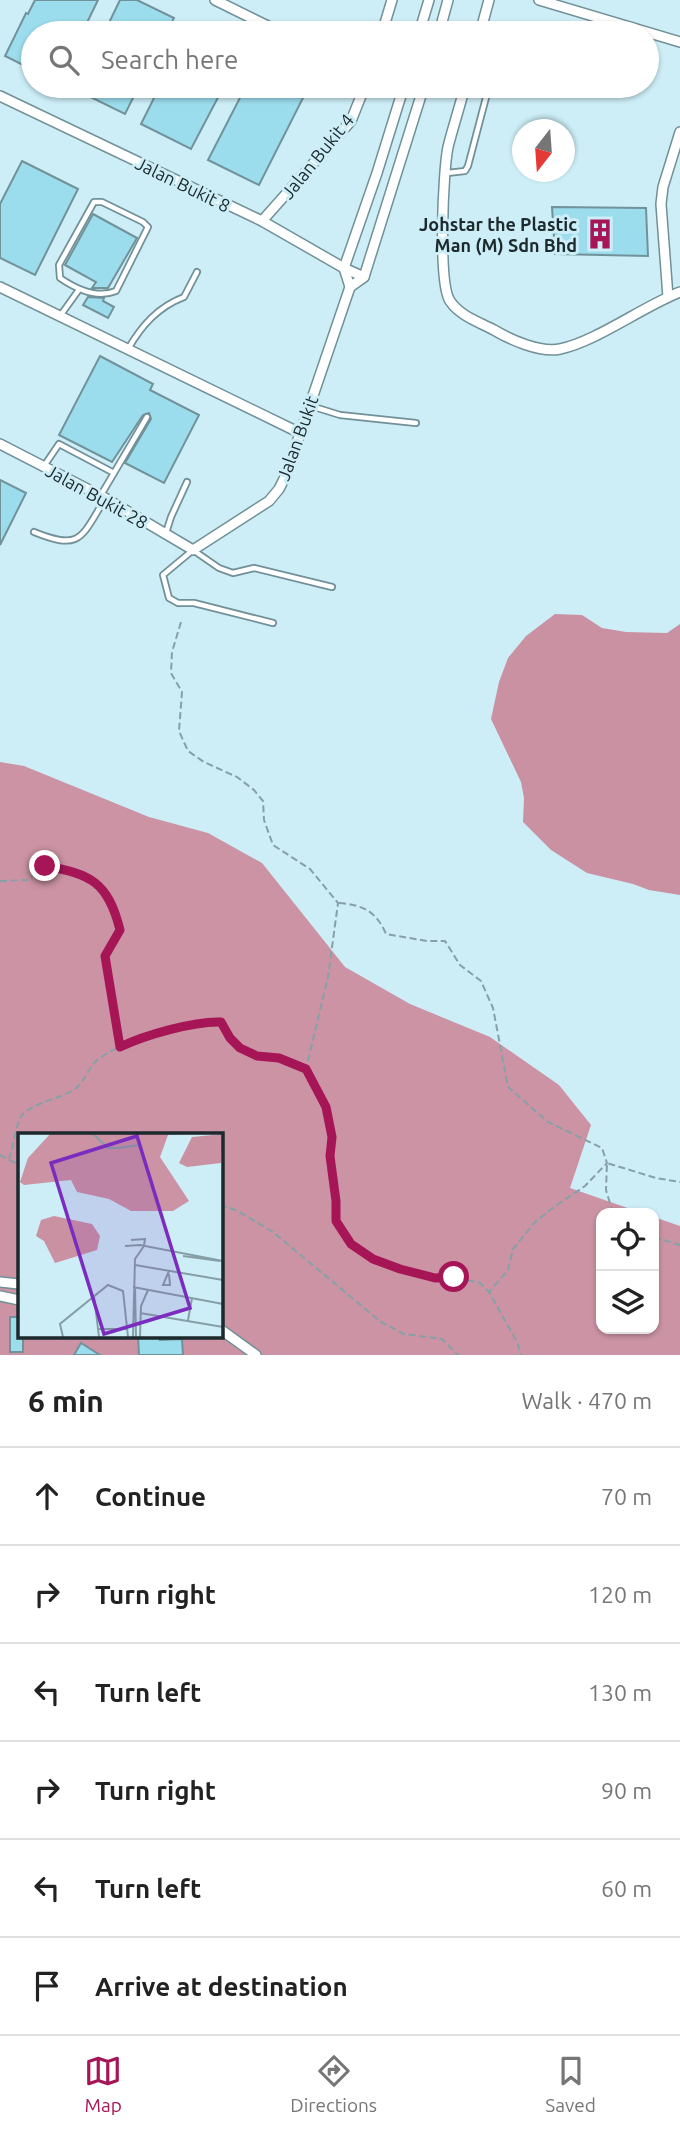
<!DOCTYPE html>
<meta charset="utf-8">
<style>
:root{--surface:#fff;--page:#f6f6f6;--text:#222;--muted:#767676;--line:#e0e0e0;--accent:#a61657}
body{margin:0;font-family:Ubuntu,sans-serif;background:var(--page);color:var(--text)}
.controls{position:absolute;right:21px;bottom:21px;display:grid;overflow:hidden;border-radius:14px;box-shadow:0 2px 5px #0004}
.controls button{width:63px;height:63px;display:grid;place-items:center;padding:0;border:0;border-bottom:2px solid var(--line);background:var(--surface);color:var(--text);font:35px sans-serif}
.compass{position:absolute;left:512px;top:119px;width:63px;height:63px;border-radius:50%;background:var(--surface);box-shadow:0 2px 5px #0004;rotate:197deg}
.stop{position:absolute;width:21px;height:21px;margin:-16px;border:5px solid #a61657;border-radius:50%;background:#fff}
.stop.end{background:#a61657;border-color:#fff;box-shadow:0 2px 7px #0008}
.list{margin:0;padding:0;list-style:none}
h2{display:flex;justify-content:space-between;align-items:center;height:91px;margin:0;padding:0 28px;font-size:30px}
h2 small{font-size:23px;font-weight:400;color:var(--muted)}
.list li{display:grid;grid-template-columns:46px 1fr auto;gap:21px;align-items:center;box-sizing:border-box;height:98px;padding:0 28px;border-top:2px solid var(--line)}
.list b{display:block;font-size:26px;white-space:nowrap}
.list em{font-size:23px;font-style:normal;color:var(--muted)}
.icon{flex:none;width:38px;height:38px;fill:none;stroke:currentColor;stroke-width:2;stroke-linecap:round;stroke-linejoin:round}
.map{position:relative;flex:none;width:680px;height:1355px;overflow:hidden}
.search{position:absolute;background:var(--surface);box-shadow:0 2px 5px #0004;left:21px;right:21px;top:21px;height:77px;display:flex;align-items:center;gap:18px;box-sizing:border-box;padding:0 24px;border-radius:38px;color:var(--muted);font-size:26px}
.sheet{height:679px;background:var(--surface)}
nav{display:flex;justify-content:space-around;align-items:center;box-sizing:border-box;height:98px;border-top:2px solid var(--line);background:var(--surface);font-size:19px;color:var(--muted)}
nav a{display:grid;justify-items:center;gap:4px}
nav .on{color:var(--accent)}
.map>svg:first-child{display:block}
.forest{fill:#cb93a3;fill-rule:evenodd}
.water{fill:#c991a1}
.building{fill:#9bdced;stroke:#72929a;stroke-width:2}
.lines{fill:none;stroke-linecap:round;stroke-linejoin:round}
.lane-casing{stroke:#719098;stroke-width:8}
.street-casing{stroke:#719098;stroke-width:12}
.path{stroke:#87a0a7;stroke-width:2;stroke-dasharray:7 3.5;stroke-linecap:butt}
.lane{stroke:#fff;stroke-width:4.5}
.street{stroke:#fff;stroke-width:9}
.route{stroke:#a61657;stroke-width:9}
.labels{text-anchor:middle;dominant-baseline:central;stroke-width:6;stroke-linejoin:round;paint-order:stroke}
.street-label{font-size:18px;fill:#1c292d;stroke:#cdeef7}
.poi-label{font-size:18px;font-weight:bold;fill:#1c292d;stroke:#cdeef7;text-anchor:end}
.inset-road{fill:none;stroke:#869fa6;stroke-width:2}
.view{fill:#7b2cbf;fill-opacity:0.15;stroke:#7b2cbf;stroke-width:3.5}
.inset-edge{fill:none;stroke:#1c292d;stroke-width:3.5}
</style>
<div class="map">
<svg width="680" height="1355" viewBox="0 0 680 1355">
<rect width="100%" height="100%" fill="#cdeef7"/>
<path class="forest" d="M0 762 24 766 149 817 208 833 262 863 345 967 410 1004 490 1037 559 1085 591 1125 570 1188 642 1213H601V1329H654V1217L680 1226V1355H0ZM19 1134H220V1336H19Z"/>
<path class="water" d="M555 614 582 615 602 628 626 632 667 633 680 624V895L649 890 633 884 587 873 551 850 523 822 524 798 521 782 491 719 499 682 508 658 526 636Z"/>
<g class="building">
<path d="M35 0H98L82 33H33V70L5 56 26 13 28 14Z"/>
<path d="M120 0H137L174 18 166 33H104Z"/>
<path d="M68 86H139L125 114Z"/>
<path d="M160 86H224L191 149 141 124Z"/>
<path d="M246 86H309L259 185 208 160Z"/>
<path d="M22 161 78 189 35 275 0 258V204Z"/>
<path d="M552 207 646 208 648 256 555 254Z"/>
<path d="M93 214 137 238 108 288H92L96 282 65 265Z"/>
<path d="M88 297 104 298 103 301 114 307 108 318 83 305Z"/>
<path d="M100 356 153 384 150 390 199 415 164 483 125 463 151 419 149 413 143 415 112 462 59 435Z"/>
<path d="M0 480 26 493 0 545Z"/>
<path d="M10 1317H19V1336H23V1352H10Z"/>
<path d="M138 1336H160V1340L182 1339 183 1355H139Z"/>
<path d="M81 1343 100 1355H74Z"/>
</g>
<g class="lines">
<g class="lane-casing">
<g id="lane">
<path d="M447 173 465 171 468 166 489 86"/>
<path d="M94 202H102L143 222 148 227 116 291C96 299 76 289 60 278L59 265Z"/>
<path d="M60 316 78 291"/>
<path d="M128 349C142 325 158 307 184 297L197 272"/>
<path d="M311 406 340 415 416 423"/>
<path d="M44 466 59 444 114 473"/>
<path d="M101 495 147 417"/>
<path d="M34 532C81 551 81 538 105 499"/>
<path d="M166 533 171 517 187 482"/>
<path d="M273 623 194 603H178L169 598 163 575 193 550 219 568 233 573 254 568 332 587"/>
</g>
</g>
<g class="street-casing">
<g id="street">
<path d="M215 0 282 33"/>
<path d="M539 0 680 42"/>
<path d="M382 33 392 0"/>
<path d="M419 33 429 0"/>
<path d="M439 33 448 0"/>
<path d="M480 33 489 0"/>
<path d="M465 86C460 106 453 127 448 147 443 171 438 283 450 301 460 316 479 322 494 330 511 340 540 353 560 349 597 341 642 307 680 292"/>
<path d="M0 96 262 221 344 268 364 277"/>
<path d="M262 221 351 121 365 86"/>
<path d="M0 287 300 433"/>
<path d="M350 287 344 268 377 173 404 86"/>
<path d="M668 297 661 204 663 187 680 132"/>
<path d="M0 444 105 498 193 550 269 501 279 489 286 475 350 287 364 277 424 86"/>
<path d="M0 1282 19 1284"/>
<path d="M0 1296 19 1300"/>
<path d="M220 1329 256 1355"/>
</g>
</g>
<g class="path">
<path d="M181 622 172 652 171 673 182 692 179 731 188 751 204 762 237 777 254 790 263 801 264 820 273 845 310 869 338 903 328 977 306 1069 326 1107 332 1137 330 1155 336 1201V1221L351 1244 373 1259 400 1270 435 1278 454 1277 480 1283 489 1292 517 1342 521 1355"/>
<path d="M0 881 28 880 45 865C91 874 108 882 120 930L105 956 120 1047"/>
<path d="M339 903C363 905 376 911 386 934L427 941H445L460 965 481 981 493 1008 508 1087 548 1122 602 1148 607 1163 585 1186 554 1207 535 1222 513 1249 508 1270 489 1292"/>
<path d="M0 1155 19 1165"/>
<path d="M9 1159C13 1148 16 1121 23 1114 36 1102 58 1099 72 1091 83 1085 87 1071 95 1062 115 1042 194 1021 221 1022L230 1038 240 1048 257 1056 279 1058 305 1069"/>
<path d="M220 1205 238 1211 273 1232 381 1322 404 1334 442 1339 458 1355"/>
<path d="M613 1213 606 1190 607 1163 656 1178 680 1182"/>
<path d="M654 1237 680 1245"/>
</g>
<use href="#lane" class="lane"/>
<use href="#street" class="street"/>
</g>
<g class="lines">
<path class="route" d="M45 866C91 874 108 882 120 930L105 956 120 1047C145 1035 194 1021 221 1022L230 1038 240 1048 257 1056 279 1058 306 1069 326 1107 332 1137 330 1156 336 1201V1221L351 1244 373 1259 400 1269 435 1278 454 1277"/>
</g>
<defs>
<g id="building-bare" transform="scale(2.415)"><path d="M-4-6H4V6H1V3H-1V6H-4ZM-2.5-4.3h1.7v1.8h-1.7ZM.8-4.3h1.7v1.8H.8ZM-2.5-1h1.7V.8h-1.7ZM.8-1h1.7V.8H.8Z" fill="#a61657" stroke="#cdeef7" stroke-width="2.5" paint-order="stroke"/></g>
</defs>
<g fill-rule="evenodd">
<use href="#building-bare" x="600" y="234"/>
</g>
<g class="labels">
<g class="street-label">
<text transform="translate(317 156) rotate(-51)">Jalan Bukit 4</text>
<text transform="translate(183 184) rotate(26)">Jalan Bukit 8</text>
<text transform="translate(297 438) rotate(-70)">Jalan Bukit</text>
<text transform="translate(97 496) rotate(29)">Jalan Bukit 28</text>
</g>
<g class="poi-label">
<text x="577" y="224">Johstar the Plastic<tspan x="577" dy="21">Man (M) Sdn Bhd</tspan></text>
</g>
</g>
<g transform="translate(18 1133)">
<rect width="205" height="205" fill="#cdeef7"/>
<path d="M32 1H168L150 2 142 24 171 68 155 78H113L91 66 59 59 53 47 6 52 2 49 10 25Z" fill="#cb93a3"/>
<path d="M205 1 203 30 169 34 161 30 174 4ZM36 83 74 91 82 103 79 117 37 130 26 108 18 103 23 87Z" fill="#c991a1"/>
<path class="inset-road" d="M75 1 90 15H100L122 12 114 13M113 107 127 106 126 113M107 113 122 112 205 128M165 123 202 128M117 132 205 147M151 141 152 152H145L151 138M115 154 205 171M117 154 118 204M76 163 81 204M122 180 205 194M170 187 174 165M80 196H109M45 204 42 191 90 152 105 158 110 204M115 204 117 126 126 113M122 204 123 173 130 157"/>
<path class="view" d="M119 3 172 175 86 201 33 30Z"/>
<rect width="205" height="205" class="inset-edge"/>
</g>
</svg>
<div class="controls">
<button><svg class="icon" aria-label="locate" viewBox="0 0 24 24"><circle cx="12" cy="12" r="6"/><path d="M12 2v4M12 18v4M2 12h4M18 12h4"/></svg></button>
<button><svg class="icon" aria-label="layers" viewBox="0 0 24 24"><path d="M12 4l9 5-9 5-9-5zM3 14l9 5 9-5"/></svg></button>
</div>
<svg class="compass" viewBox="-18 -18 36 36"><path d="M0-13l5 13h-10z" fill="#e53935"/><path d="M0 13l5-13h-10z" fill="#767676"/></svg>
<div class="stop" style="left:454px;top:1277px"></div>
<div class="stop end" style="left:45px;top:866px"></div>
<div class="search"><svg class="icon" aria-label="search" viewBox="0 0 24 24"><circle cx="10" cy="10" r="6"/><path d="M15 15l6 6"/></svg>Search here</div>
</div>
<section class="sheet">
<h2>6 min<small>Walk · 470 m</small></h2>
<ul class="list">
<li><svg class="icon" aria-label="ahead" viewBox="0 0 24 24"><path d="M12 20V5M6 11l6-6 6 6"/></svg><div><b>Continue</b></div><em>70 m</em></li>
<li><svg class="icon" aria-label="right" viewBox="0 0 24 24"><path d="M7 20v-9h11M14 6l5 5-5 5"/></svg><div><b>Turn right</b></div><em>120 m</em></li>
<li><svg class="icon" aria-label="left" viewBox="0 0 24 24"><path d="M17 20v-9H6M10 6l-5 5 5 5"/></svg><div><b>Turn left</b></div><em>130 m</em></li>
<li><svg class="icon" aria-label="right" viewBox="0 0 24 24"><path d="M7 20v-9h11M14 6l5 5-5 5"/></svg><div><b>Turn right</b></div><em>90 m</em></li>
<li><svg class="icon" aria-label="left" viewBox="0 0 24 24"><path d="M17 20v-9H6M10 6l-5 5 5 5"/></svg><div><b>Turn left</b></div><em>60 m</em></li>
<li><svg class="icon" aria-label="arrive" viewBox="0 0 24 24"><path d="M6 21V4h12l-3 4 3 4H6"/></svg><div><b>Arrive at destination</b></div></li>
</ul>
</section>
<nav>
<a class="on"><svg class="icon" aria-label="map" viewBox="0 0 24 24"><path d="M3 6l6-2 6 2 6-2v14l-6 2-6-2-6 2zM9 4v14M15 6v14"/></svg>Map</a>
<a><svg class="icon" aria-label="directions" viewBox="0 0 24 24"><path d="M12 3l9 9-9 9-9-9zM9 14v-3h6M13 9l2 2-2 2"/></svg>Directions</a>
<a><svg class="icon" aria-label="saved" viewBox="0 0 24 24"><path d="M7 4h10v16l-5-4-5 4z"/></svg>Saved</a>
</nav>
